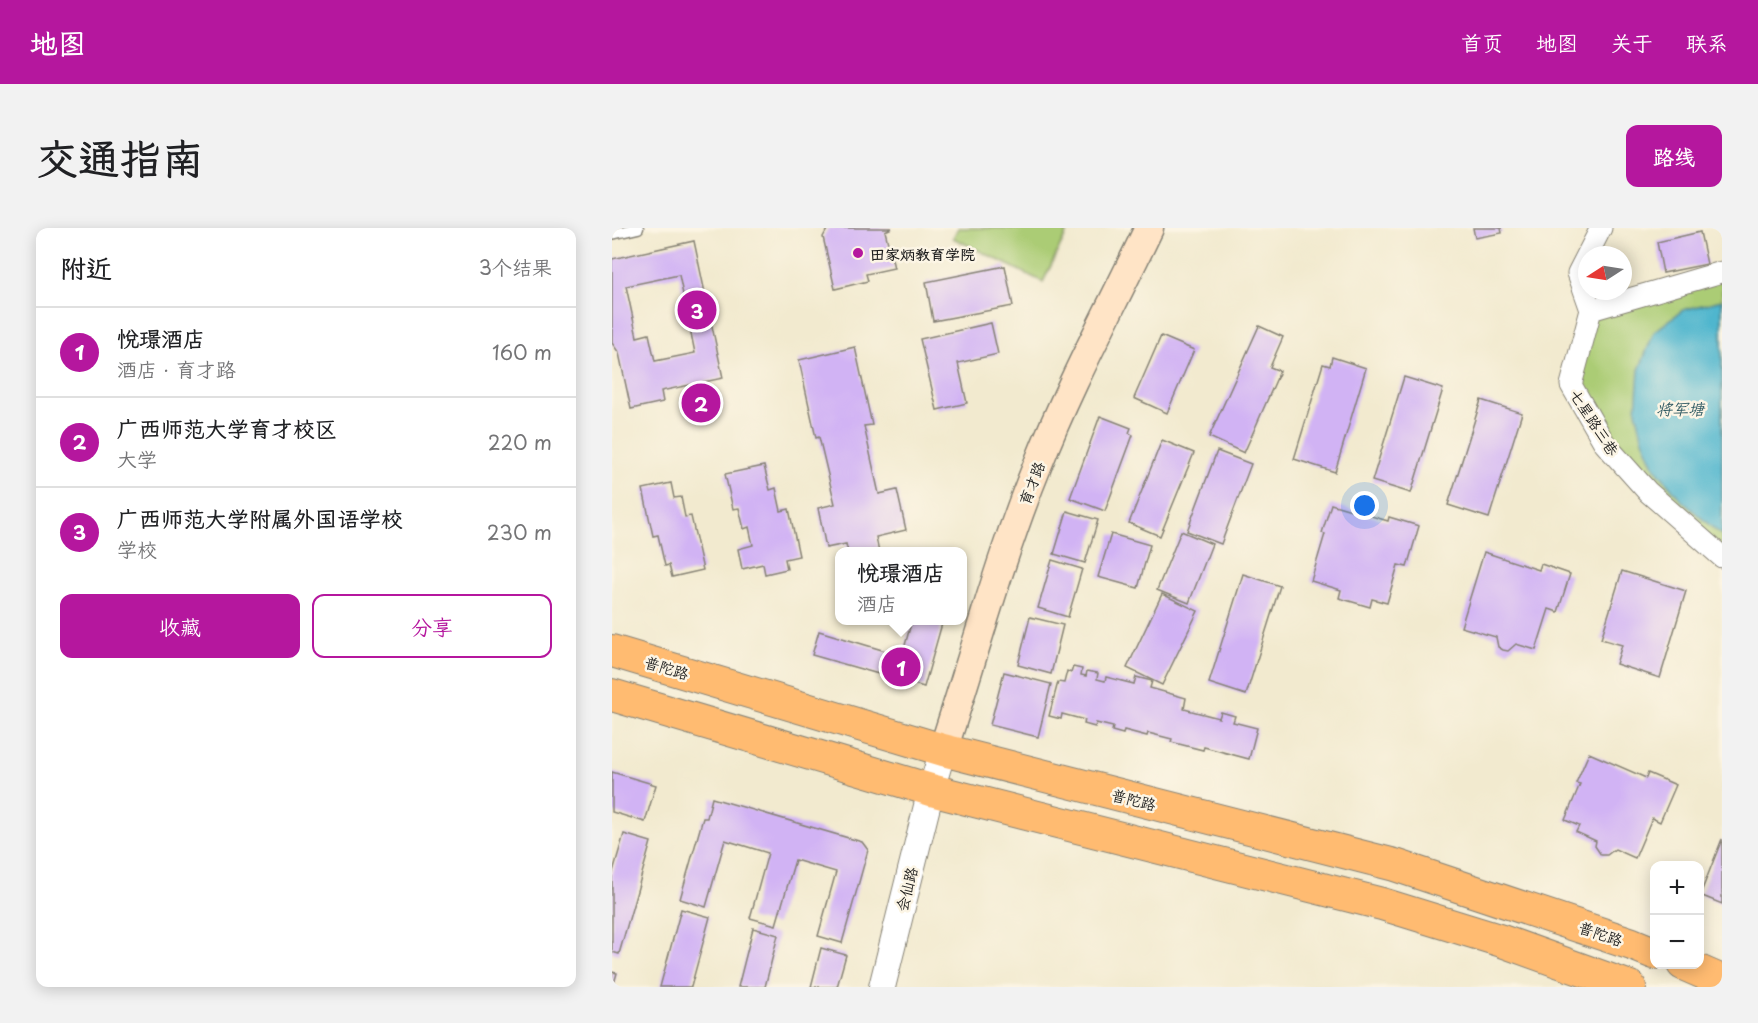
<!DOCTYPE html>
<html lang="zh">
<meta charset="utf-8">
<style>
:root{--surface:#fff;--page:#f2f2f2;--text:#202124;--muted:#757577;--line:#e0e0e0;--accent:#b5179e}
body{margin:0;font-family:"Playpen Sans","LXGW WenKai TC",sans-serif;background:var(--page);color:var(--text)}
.controls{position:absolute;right:18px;bottom:18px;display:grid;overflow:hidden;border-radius:12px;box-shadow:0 3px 15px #0003}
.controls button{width:54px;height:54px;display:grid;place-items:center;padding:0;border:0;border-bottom:2px solid var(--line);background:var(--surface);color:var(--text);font:30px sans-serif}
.compass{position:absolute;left:966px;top:18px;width:54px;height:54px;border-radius:50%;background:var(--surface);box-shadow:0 3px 15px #0003;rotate:258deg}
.you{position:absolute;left:753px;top:278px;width:21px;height:21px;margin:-15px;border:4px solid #fff;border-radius:50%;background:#1a73e8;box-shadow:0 0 0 9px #1a73e833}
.badge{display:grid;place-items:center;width:39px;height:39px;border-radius:50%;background:var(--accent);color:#fff;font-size:20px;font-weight:700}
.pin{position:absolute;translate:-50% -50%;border:3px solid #fff;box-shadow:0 2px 6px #0006}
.popup{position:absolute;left:223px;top:319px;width:132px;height:78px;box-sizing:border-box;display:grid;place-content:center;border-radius:12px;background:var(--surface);filter:drop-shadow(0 2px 4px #0005);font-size:20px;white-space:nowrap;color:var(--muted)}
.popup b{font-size:22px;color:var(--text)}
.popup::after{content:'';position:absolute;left:50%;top:100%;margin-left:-12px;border:12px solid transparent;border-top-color:var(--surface)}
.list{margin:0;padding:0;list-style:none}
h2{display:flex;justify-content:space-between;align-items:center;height:78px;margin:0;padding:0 24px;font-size:26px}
h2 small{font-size:20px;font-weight:400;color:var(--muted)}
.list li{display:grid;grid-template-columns:39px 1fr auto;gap:18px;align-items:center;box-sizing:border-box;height:90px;padding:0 24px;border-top:2px solid var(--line)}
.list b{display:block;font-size:22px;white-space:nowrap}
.list p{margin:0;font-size:20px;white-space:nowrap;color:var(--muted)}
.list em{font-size:20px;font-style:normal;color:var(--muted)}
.actions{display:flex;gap:12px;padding:18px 24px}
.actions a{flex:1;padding:14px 0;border:2px solid var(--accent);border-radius:12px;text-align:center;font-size:21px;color:var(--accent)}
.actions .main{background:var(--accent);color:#fff}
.map{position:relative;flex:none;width:1110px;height:759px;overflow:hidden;border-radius:12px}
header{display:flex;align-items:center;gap:36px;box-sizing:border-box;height:84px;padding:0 30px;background:var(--accent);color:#fff}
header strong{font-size:28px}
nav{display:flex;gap:33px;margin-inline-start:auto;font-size:21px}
.intro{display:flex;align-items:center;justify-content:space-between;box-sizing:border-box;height:144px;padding:0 36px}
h1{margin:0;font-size:42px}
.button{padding:15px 27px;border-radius:12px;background:var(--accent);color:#fff;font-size:21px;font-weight:700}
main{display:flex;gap:36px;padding:0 36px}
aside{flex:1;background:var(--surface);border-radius:12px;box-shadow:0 3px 15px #0003}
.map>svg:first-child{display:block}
.green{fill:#abcc75;stroke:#647448;stroke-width:1.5}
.water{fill:#4fb6ce;stroke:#366975;stroke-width:1.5}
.building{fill:#d1b3f4;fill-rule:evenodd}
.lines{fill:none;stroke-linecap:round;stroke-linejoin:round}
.service-casing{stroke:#878376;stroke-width:13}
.minor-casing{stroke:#878376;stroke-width:23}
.tertiary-casing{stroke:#878376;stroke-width:28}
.secondary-casing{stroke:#878376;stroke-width:31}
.primary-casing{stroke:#878376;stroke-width:34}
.service{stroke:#fff;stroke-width:10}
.minor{stroke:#fff;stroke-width:21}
.tertiary{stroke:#fff;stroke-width:26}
.secondary{stroke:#ffe4c6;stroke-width:28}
.primary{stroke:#ffbb71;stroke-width:32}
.poi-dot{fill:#b5179e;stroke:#fcf5e5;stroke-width:2}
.labels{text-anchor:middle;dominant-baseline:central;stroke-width:5;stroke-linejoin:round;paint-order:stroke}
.poi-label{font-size:15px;font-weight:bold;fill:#1c1c1c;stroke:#fcf5e5;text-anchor:start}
.street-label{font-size:15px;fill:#1c1c1c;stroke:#fcf5e5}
.water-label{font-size:16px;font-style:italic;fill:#305a63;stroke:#fcf5e5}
</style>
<header>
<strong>地图</strong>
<nav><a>首页</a><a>地图</a><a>关于</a><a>联系</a></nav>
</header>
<div class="intro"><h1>交通指南</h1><a class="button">路线</a></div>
<main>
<aside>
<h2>附近<small>3个结果</small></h2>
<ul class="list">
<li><span class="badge">1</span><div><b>悦璟酒店</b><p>酒店 · 育才路</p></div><em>160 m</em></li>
<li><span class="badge">2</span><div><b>广西师范大学育才校区</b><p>大学</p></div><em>220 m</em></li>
<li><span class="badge">3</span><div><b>广西师范大学附属外国语学校</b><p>学校</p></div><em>230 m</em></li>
</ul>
<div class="actions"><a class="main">收藏</a><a>分享</a></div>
</aside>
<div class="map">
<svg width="1110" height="759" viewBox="0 0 1110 759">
<rect width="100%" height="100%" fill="#fcf5e5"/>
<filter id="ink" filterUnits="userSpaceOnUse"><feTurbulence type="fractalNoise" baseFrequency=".0167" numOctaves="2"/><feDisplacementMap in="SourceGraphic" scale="12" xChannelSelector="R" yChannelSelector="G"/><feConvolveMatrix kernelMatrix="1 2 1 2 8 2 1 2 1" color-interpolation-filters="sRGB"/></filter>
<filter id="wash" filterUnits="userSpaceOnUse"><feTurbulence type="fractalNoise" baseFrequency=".008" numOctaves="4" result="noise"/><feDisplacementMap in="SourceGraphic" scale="24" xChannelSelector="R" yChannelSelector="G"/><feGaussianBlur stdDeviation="1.35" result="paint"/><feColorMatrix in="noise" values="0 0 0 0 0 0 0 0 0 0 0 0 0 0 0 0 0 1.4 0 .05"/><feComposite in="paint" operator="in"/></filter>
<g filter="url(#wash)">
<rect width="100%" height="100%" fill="#f2eacf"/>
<g class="green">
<path d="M346 0H457L431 54 341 10Z"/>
<path d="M1110 44V329L1036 264 959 157 979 82Z"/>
</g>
<path class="water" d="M1110 72V308L1070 273 1043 240 1031 212 1024 183 1027 142 1042 104 1071 82Z"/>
<g id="blocks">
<g class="building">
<path d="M216 0H280L273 3 282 40 254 46 256 53 223 61 211 9Z"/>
<path d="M861 0H889L890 5 863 10Z"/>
<path d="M1088 4 1095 36 1051 45 1045 14Z"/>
<path d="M82 13 111 150 49 163 51 174 19 181 7 125 0 115V31ZM67 47 83 125 43 133 37 106 25 109 14 58Z"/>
<path d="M393 38 401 78 321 93 314 54Z"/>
<path d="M379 95 386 126 346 135 355 175 325 182 308 111Z"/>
<path d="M647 98 671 109 658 139 668 143 632 225 597 209Z"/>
<path d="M549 108 582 122 555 185 522 170Z"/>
<path d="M243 119 260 197 252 198 267 266 285 262 294 302 264 309 267 324H236L234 316 214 320 206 280 223 276 207 209 204 210 187 132Z"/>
<path d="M720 129 754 140 723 244 682 231 711 136 718 138Z"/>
<path d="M792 149 831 161 799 265 760 253Z"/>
<path d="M869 172 910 185 877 290 836 277Z"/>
<path d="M488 188 519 200 517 205 521 207 493 283 458 270Z"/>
<path d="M550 212 582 225 548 308 517 295Z"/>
<path d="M605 223 639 236 609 316 575 303Z"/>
<path d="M152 238 158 262 164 260 169 283 177 281 187 328 173 331 175 341 153 346 151 336 130 341 126 321 141 317 137 299 132 301 127 280 121 281 113 246Z"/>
<path d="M59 255 62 270 69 269 73 289 79 288 91 342 60 349 57 337 53 338 46 307 41 308 31 261Z"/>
<path d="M719 276 776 293 777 289 807 298 795 339 786 337 775 375 760 371 758 379 727 370 729 362 699 353 713 306 710 305Z"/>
<path d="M455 283 486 292 473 335 442 326Z"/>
<path d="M569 303 600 316 577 375 545 362Z"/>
<path d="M499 306 538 317 526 360 486 349Z"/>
<path d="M872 324 927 342 929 336 958 346 946 384 937 381 924 422 904 416 896 423 891 422 886 419 884 409 849 399Z"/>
<path d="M440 332 470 341 456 389 426 380Z"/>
<path d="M1010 343 1074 363 1048 450 1004 436 1010 417 989 411Z"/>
<path d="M631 346 668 358 634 467 597 455Z"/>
<path d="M550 366 586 383 550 457 515 440Z"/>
<path d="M418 389 451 397 439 446 406 437Z"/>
<path d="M300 392H331L312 459 200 427 207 403 290 428Z"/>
<path d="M461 439 470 441 469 447 474 448 475 443 486 445 485 451 493 453 494 449 522 456 524 449 540 453 538 460 574 470 572 481 607 490 609 484 623 488 621 494 645 500 637 531 592 519 591 522 559 514 560 511 536 505 535 508 512 502 511 506 500 503 501 499 484 495 483 499 472 496 473 492 450 486 449 491 437 488 446 454 452 455 455 443 459 445Z"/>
<path d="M392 444 439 456 426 509 378 497Z"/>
<path d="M977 525 1034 550 1036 545 1064 557 1048 594 1040 590 1023 630 1003 621 995 627H989L983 618 984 613 964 604 967 598 953 592 968 556 964 555Z"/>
<path d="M0 544 44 557 33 594 0 584Z"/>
<path d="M100 570 250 614 256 622 230 715 206 708 224 644 183 632 164 697 138 690 156 625 113 612 94 679 68 671 91 590H95Z"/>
<path d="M12 606 39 614 7 726 0 724V647Z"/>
<path d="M1110 611V676L1088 667Z"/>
<path d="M69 681 98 689 79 759H48Z"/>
<path d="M141 700 166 707 153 759H126Z"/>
<path d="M209 720 234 727 225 759H199Z"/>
<path d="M0 744 5 745 1 759H0Z"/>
</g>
</g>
</g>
<g filter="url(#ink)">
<use href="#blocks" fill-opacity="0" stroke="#878376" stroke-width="1.5"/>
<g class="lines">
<g class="service-casing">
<path id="service" d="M0 6 26 0"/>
</g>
<g class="minor-casing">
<g id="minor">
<path d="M1110 44 979 82 959 157 993 216 1036 264 1110 329"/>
<path d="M979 82 966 45 989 0"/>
</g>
</g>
<g class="tertiary-casing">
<path id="tertiary" d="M270 759 319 562 331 522"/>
</g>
<g class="secondary-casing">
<path id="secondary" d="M331 522C362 427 388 329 426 236 458 155 500 78 537 0"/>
</g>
<g class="primary-casing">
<g id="primary">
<path d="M0 423 331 522 783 637 1020 716 1042 725"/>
<path d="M0 467 319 562 770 676 890 713 1018 759"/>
<path d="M1071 736 1110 753"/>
</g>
</g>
<use href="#service" class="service"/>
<use href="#minor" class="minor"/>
<use href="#tertiary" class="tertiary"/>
<use href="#secondary" class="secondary"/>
<use href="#primary" class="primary"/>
</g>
</g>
<circle class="poi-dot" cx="246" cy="25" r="6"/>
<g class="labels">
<g class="poi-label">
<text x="258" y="25">田家炳教育学院</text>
</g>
<g class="street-label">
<text transform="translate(983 194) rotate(57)">七星路三巷</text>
<text transform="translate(419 255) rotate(-69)">育才路</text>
<text transform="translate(55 439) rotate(17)">普陀路</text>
<text transform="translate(522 571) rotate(14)">普陀路</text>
<text transform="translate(294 661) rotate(-76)">会仙路</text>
<text transform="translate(989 705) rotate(19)">普陀路</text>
</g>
<g class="water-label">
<text x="1068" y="180">将军塘</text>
</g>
</g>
</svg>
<div class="controls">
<button>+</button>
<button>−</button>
</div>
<svg class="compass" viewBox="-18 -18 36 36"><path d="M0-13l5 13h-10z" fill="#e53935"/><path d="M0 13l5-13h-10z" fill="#757577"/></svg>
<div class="you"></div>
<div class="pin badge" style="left:289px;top:439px">1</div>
<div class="popup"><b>悦璟酒店</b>酒店</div>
<div class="pin badge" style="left:89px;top:175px">2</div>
<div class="pin badge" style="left:85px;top:82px">3</div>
</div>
</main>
